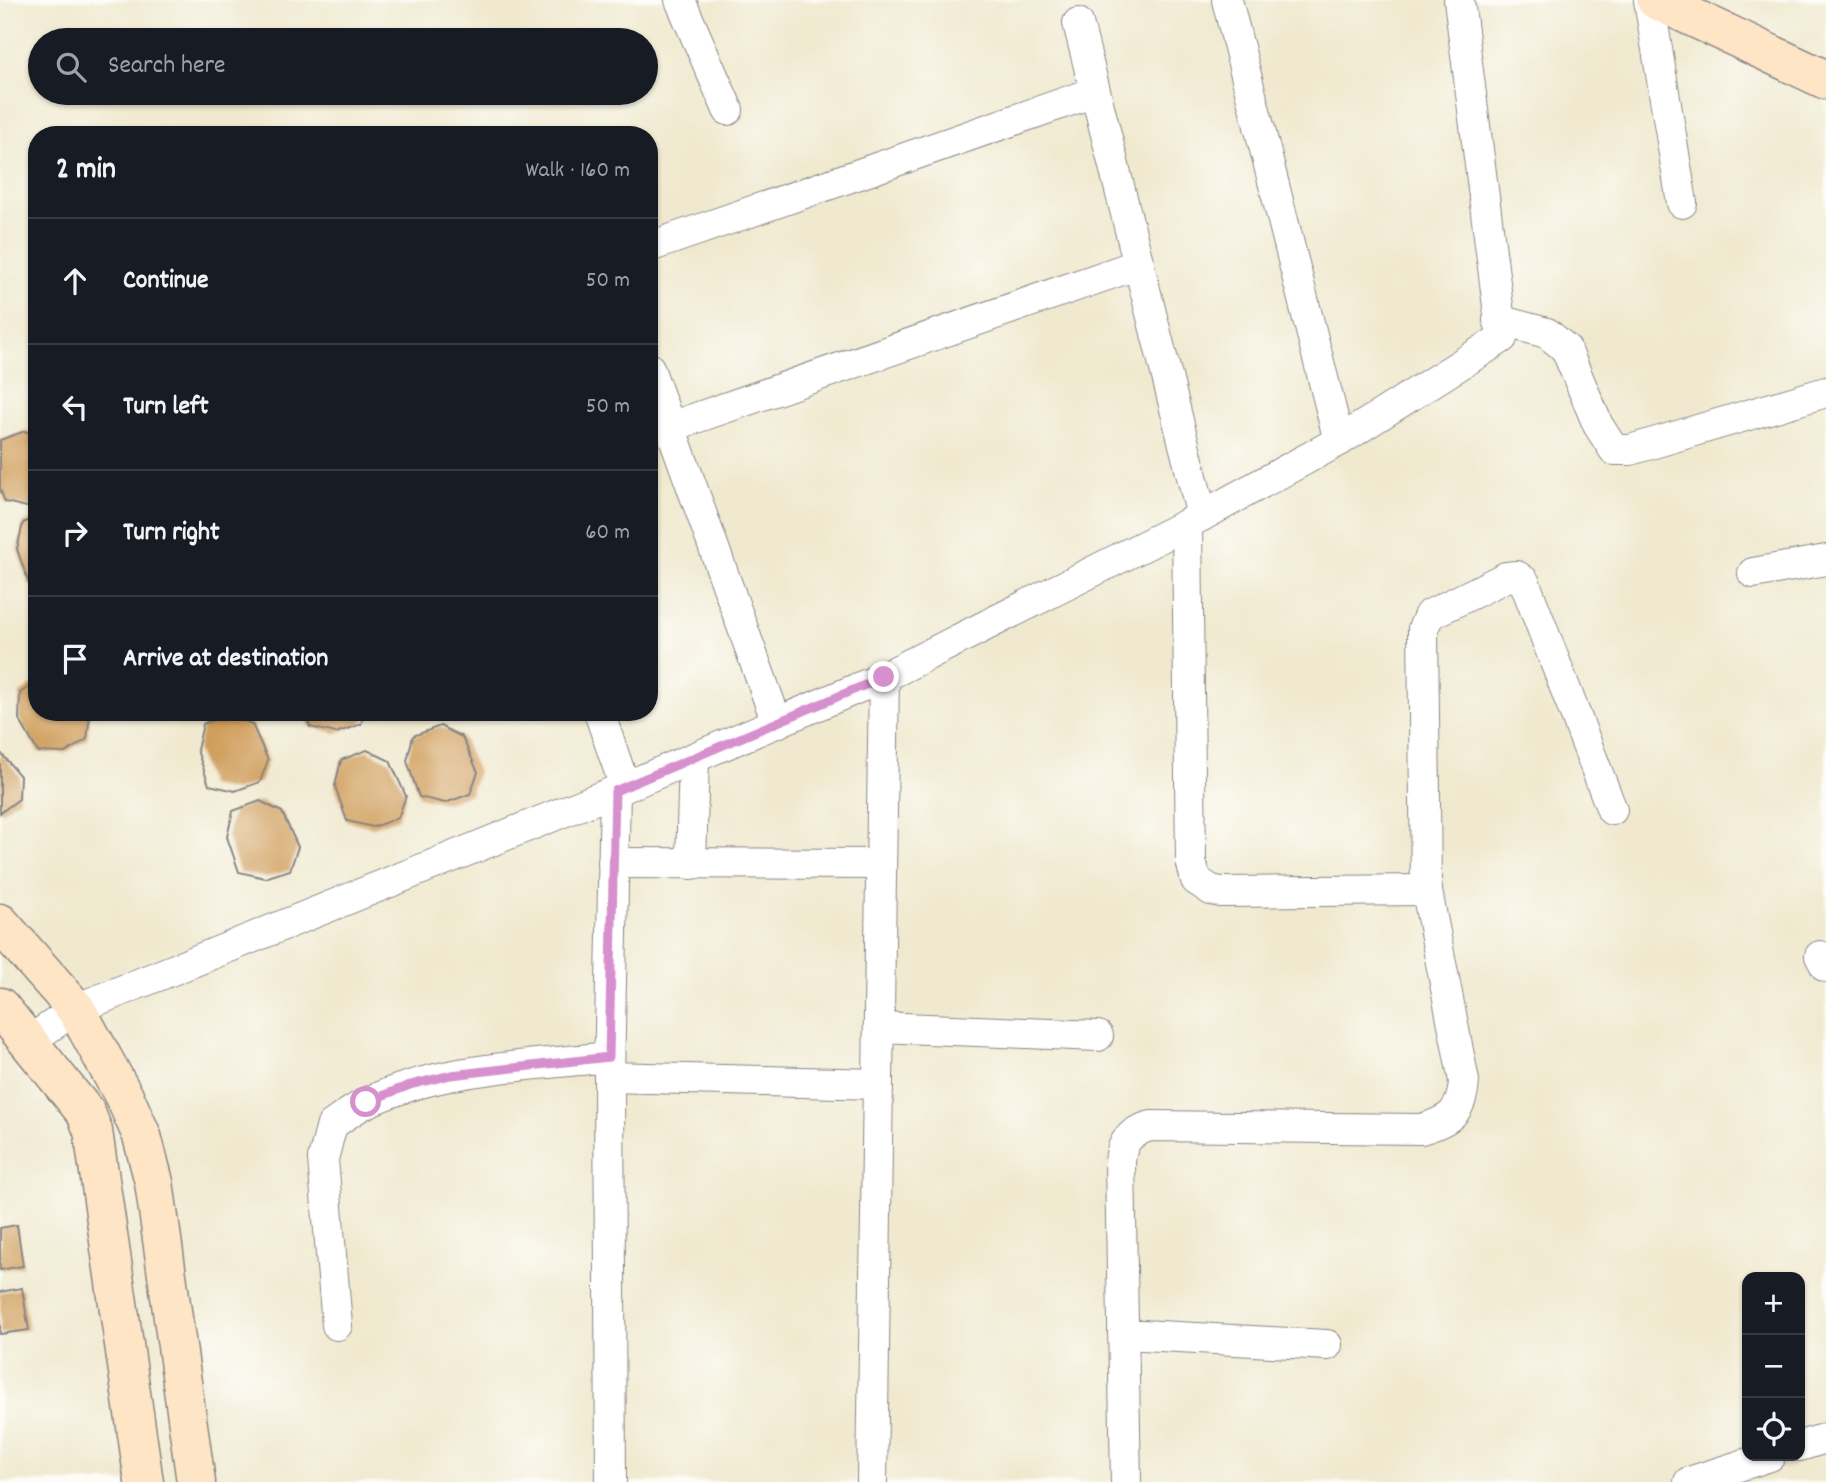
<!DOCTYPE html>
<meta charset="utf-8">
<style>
:root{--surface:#171b24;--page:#20242c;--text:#f1f3f6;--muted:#9ea1a6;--line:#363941}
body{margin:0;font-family:Dekko,sans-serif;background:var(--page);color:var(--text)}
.controls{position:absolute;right:21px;bottom:21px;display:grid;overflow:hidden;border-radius:14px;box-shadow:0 2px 5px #0004}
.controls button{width:63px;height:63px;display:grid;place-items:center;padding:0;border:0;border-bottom:2px solid var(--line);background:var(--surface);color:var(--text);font:35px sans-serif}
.stop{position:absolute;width:21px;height:21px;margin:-16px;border:5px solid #d690ce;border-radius:50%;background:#fff}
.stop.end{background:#d690ce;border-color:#fff;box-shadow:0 2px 7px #0008}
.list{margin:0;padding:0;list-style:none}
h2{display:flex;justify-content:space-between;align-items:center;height:91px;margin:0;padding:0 28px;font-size:30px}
h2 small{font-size:23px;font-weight:400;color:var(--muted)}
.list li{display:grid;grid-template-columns:46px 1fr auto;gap:21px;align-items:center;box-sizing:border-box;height:126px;padding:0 28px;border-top:2px solid var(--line)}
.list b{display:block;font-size:26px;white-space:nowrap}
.list em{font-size:23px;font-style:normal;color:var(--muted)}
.icon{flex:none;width:38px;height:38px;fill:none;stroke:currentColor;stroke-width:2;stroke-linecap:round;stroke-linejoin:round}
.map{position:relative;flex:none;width:1826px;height:1482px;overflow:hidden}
.search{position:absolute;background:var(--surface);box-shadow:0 2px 5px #0004;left:28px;top:28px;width:630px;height:77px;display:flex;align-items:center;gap:18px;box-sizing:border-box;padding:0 24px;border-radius:38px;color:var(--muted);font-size:26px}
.panel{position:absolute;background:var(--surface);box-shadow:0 2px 5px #0004;left:28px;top:126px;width:630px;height:595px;border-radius:28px}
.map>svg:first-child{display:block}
.building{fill:#d09e5b}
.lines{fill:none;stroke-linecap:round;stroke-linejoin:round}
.street-casing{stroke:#898685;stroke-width:32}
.secondary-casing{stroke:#898685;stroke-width:41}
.street{stroke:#fff;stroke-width:30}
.secondary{stroke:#fde5c5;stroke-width:38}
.route{stroke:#d690ce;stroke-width:9}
</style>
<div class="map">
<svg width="1826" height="1482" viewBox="0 0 1826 1482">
<rect width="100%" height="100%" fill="#fdfcf7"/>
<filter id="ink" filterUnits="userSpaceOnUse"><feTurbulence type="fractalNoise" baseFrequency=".0143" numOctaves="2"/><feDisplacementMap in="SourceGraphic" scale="14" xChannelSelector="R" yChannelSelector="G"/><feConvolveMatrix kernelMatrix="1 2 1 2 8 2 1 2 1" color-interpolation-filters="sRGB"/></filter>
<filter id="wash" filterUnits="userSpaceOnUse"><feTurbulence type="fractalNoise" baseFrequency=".00686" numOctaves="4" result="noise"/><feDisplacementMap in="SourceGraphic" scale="28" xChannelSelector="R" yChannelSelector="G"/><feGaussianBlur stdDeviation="1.57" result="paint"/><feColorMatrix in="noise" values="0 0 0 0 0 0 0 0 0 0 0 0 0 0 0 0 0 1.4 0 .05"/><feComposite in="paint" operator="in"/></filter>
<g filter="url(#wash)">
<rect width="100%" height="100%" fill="#f0e9cf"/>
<g id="blocks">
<g class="building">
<path d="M25 431 37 436V505L31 508 5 502 0 489V440Z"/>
<path d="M37 517V586L29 584 17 549 23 523Z"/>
<path d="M37 682V712H88L90 715 87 739 65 753 38 752 19 719 20 693Z"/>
<path d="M305 712H365L361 724 336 733 310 727Z"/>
<path d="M229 714 252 724 268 760 260 782 235 791 209 785 197 750 203 724Z"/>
<path d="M440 726 462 737 478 772 470 794 445 803 419 797 407 761 413 736Z"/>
<path d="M367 750 390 761 406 796 398 818 373 827 347 821 335 786 341 760Z"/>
<path d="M0 752 20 776 19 799 0 813Z"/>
<path d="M260 801 282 812 298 847 290 870 265 878 239 872 227 837 233 811Z"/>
<path d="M17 1225 23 1266 0 1270V1228Z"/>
<path d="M22 1288 29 1330 0 1334V1292Z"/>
</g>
</g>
</g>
<g filter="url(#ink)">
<use href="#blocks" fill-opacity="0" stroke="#898685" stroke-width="2"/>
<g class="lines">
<g class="street-casing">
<g id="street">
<path d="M680 0 728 110"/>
<path d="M1227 0 1339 441"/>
<path d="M1649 0 1682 203"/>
<path d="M1078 23 1202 516"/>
<path d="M649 247 1095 92"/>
<path d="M1498 320 1547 333 1566 349 1598 425 1614 450H1630L1826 392"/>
<path d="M649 368 777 723"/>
<path d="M670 427 1139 264"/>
<path d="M1187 524 1191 861 1196 880 1211 890 1221 892 1427 890"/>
<path d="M1753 573 1826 560"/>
<path d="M599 712 625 787"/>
<path d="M613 863 880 864"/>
<path d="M691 864 694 758"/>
<path d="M1820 956 1826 967"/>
<path d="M879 1027 1098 1036"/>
<path d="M29 1041 76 1009 625 787 884 677 1187 524 1339 441 1502 338 1459 0"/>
<path d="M609 1077 878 1084"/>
<path d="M337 1325 323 1159 332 1125C343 1117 355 1108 368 1102 442 1067 529 1066 609 1057"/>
<path d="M1123 1334 1327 1345"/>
<path d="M1800 1446 1826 1438"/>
<path d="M611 1482 609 1077 615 791"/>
<path d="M872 1482 884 677"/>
<path d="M1126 1482 1120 1163C1121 1142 1130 1131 1151 1126L1421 1129C1450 1121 1462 1112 1464 1081L1426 886 1423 629 1429 615 1506 577 1517 576 1524 581 1612 810"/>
<path d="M1689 1482 1770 1456"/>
</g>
</g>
<g class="secondary-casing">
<g id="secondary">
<path d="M1656 0 1826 80"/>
<path d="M0 923 76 1009 126 1100 142 1136 154 1182 196 1482"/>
<path d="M0 1007 86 1113 93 1131 144 1482"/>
</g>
</g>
<use href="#street" class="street"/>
<use href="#secondary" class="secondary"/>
</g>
</g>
<g class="lines" filter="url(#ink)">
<path class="route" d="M366 1102 410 1085 451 1075 609 1057 615 791 884 677"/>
</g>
</svg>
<div class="controls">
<button>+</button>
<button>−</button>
<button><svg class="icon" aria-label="locate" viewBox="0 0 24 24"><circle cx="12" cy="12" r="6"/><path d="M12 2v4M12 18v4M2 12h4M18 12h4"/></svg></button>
</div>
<div class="stop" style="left:366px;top:1102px"></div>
<div class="stop end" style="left:884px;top:677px"></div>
<div class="search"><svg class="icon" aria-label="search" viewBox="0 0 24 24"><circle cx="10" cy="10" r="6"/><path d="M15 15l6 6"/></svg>Search here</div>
<section class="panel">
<h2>2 min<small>Walk · 160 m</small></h2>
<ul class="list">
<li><svg class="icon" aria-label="ahead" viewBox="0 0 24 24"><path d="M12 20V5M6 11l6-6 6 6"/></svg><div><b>Continue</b></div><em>50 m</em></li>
<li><svg class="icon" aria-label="left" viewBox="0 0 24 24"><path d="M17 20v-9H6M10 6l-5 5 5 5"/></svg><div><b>Turn left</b></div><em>50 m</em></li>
<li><svg class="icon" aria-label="right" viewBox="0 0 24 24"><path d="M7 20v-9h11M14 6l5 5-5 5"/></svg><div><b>Turn right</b></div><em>60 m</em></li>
<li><svg class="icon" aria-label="arrive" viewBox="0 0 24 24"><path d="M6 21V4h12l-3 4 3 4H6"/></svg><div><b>Arrive at destination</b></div></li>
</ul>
</section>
</div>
